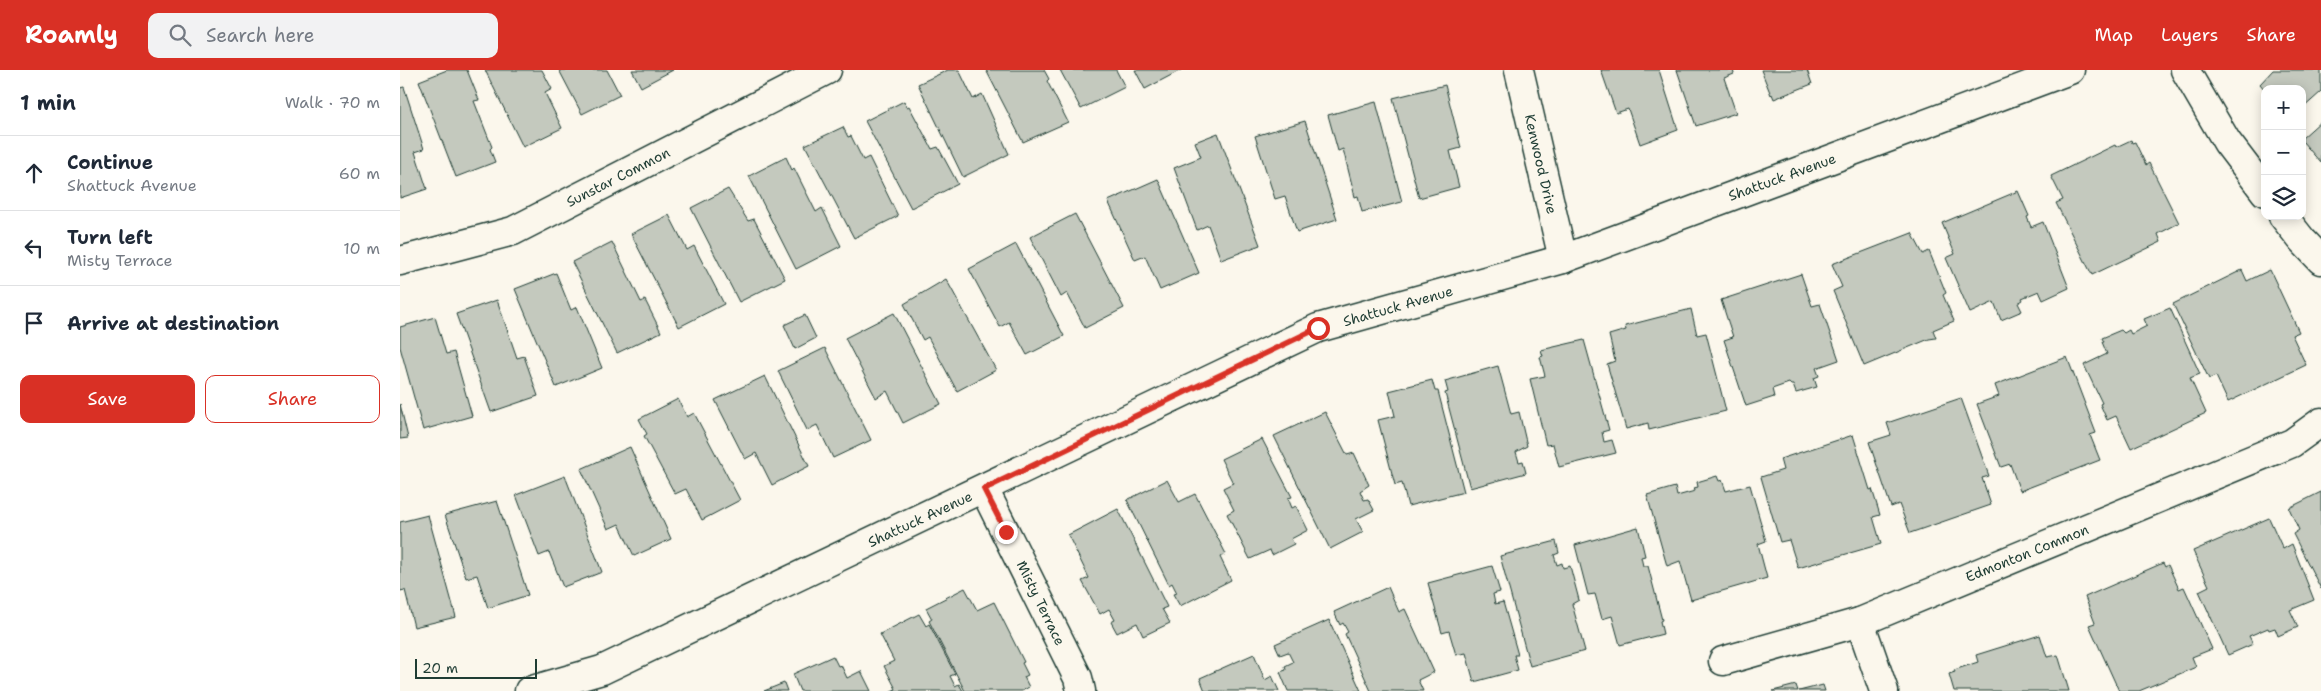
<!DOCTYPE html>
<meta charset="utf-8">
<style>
:root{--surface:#fff;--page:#f2f2f3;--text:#1f2937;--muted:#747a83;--line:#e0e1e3;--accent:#d93025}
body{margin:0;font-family:"Shantell Sans",sans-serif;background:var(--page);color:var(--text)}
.controls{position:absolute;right:15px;top:15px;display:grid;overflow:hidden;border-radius:10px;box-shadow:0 2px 12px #0003}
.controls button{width:45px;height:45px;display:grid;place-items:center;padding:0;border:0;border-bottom:1px solid var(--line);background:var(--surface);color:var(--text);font:25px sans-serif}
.scale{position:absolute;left:15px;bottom:12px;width:122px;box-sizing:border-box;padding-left:5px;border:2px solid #1f3d34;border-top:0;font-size:14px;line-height:18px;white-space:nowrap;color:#1f3d34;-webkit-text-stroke:4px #fbf7ec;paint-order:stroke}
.stop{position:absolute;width:15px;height:15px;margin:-11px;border:4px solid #d93025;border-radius:50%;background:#fff}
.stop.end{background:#d93025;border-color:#fff;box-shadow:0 1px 5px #0008}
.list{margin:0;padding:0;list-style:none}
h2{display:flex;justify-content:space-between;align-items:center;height:65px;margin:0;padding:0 20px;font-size:21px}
h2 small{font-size:16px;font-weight:400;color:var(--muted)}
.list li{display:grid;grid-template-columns:32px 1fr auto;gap:15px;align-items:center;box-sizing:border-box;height:75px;padding:0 20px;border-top:1px solid var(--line)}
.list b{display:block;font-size:19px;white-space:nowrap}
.list p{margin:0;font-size:16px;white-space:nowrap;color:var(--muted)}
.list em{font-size:16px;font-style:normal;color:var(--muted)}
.actions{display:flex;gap:10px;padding:15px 20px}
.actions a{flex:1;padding:11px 0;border:1px solid var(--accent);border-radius:10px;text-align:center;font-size:18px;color:var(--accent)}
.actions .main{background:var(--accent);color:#fff}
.icon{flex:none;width:28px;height:28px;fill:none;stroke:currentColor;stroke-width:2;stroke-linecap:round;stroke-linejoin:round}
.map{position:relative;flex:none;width:1921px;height:621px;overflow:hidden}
header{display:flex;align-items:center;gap:30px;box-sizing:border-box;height:70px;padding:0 25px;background:var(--accent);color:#fff}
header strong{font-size:24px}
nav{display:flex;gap:28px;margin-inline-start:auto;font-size:18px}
.search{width:350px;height:45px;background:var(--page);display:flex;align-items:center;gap:12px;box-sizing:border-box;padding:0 18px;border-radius:10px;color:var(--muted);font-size:19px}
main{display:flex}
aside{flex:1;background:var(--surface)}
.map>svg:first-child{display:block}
.building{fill:#c4c9be;stroke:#1f3d34}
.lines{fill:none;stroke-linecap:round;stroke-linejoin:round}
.minor-casing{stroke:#1f3d34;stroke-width:31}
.minor{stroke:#fbf7ec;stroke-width:28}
.route{stroke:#d93025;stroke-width:6}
.labels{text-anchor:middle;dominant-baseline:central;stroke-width:4;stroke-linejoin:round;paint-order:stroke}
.street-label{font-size:14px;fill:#1f3d34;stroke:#fbf7ec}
</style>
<header>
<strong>Roamly</strong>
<div class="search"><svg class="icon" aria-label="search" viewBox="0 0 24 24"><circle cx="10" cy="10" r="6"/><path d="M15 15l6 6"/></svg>Search here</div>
<nav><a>Map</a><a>Layers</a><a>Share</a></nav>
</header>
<main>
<aside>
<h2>1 min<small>Walk · 70 m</small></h2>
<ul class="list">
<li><svg class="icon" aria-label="ahead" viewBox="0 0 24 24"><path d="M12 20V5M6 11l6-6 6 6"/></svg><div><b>Continue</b><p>Shattuck Avenue</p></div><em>60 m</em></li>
<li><svg class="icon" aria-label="left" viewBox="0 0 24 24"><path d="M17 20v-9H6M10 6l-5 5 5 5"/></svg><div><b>Turn left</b><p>Misty Terrace</p></div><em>10 m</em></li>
<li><svg class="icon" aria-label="arrive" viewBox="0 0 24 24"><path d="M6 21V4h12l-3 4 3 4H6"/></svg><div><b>Arrive at destination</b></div></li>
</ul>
<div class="actions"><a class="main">Save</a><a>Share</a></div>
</aside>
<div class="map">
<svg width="1921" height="621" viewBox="0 0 1921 621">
<rect width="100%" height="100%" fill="#fbf7ec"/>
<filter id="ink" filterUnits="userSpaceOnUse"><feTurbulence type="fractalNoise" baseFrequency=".02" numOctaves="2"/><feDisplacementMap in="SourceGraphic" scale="10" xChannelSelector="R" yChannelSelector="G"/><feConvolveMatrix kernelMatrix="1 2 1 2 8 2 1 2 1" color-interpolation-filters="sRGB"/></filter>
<g filter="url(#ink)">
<g class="building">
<path d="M47 0H67L79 30 74 31 92 77 90 79 95 92 56 107 19 11Z"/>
<path d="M85 0H142L152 19 145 23 162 58 123 77Z"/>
<path d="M159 0H207L220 25 182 44Z"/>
<path d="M232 0H273L241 17Z"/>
<path d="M548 0H559L573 29 582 24 609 84 563 107 518 14Z"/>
<path d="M586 0H644L649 9 647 11 668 52 623 72Z"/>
<path d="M660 0H716L725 17 681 39Z"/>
<path d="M735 0H781L745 19Z"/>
<path d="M1201 0H1259L1278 60 1240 74 1228 39 1216 43Z"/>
<path d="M1277 0H1333L1334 4 1324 8 1336 43 1296 56Z"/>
<path d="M1361 0H1407L1412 14 1374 29 1372 24 1371 25Z"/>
<path d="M1873 0H1921V22L1902 39V19L1865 20 1860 14Z"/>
<path d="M1045 15 1061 78 1050 81 1059 117 1019 128 993 28Z"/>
<path d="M4 17 24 79 15 82 27 119 0 128V18Z"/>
<path d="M504 31 507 37 509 36 532 79 538 77 558 114 511 138 465 51Z"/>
<path d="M976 32 1002 132 962 142 958 126 955 127 943 79 938 81 928 45Z"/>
<path d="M905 51 937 149 897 162 885 126 875 129 855 66Z"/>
<path d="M1921 51V93L1902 71V68Z"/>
<path d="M443 57 448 67 451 66 463 90 469 87 498 146 454 168 405 75Z"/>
<path d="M818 63 860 175 821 190 808 155 797 160 774 98 801 87 795 72Z"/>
<path d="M1731 70 1732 73 1735 72 1746 95 1749 93 1779 153 1758 164 1761 172 1692 205 1656 133 1663 130 1651 106 1715 75 1716 77Z"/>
<path d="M386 87 392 100 394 98 416 142 422 138 441 176 396 199 349 106Z"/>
<path d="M758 109 799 203 760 220 745 186 735 190 708 131Z"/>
<path d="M328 119 348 151 354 149 385 209 339 232 291 138Z"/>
<path d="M1618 121 1629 146 1627 147 1631 157 1643 152 1669 218 1643 230 1639 221 1622 228 1623 230 1618 233 1622 241 1601 250 1594 232 1570 243 1546 188 1555 184 1542 153Z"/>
<path d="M675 144 724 238 685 258 667 223 661 227 630 167Z"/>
<path d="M269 145 287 180 294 176 324 234 279 257 231 164Z"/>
<path d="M1512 163 1523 184 1529 181 1546 223 1543 225 1554 251 1533 260 1536 268 1529 269 1464 296 1433 221 1442 217 1432 194Z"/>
<path d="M212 172 241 232 245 230 261 262 217 283 172 192Z"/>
<path d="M616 174 664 266 627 285 609 252 600 257 569 199Z"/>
<path d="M1842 200 1847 211 1870 200 1899 262 1892 265 1906 295 1828 332 1816 306 1809 309 1773 234Z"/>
<path d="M156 203 171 240 177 237 202 298 156 317 115 219Z"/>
<path d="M1401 204 1412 236 1420 234 1439 290 1416 298 1419 306 1414 308 1417 317 1396 323 1393 315H1391L1389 313 1372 319 1374 327 1346 336 1324 270 1333 267 1321 230Z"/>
<path d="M546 209 596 300 557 321 528 267 523 270 504 234Z"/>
<path d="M97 230 117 288 124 286 138 326 91 342 56 244Z"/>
<path d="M1770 238 1800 304 1790 308 1806 343 1731 378 1716 346 1707 350 1700 334 1702 333 1684 295 1707 284 1702 272H1704L1702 268 1721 260 1724 263 1729 260 1731 264 1747 256 1744 249Z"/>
<path d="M1291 239 1297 265 1306 263 1326 341 1249 360 1248 353 1226 359 1207 294 1215 291 1209 265 1226 260 1225 256Z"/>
<path d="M494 243 541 334 503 353 487 321 476 328 445 268Z"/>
<path d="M405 245 416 268 395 279 384 255Z"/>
<path d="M35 247 46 284 54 282 72 346 23 360 0 277V257Z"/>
<path d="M1184 270 1209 360 1202 362 1204 372 1212 370 1216 383 1159 397 1153 374 1146 375 1130 309 1145 306 1140 287 1143 286 1141 280Z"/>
<path d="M425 278 471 370 433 388 417 355 407 360 378 301Z"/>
<path d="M1667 287 1696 363 1690 365 1700 390 1620 421 1610 394 1601 397 1577 334 1599 326 1595 315Z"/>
<path d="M1098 296 1111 344 1119 342 1127 376 1116 382 1119 392 1123 391 1126 403 1070 418 1045 323 1048 322 1045 311Z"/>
<path d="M365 306 409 396 372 415 356 383 345 389 315 330Z"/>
<path d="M1032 310 1035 321H1038L1064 422 1008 436 1002 413 995 415 978 350 995 346 989 321Z"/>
<path d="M1561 328 1589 406 1582 408 1591 435 1510 463 1499 434 1491 437 1469 372 1491 365 1487 353Z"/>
<path d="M278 329 287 347 294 343 340 430 302 450 286 419 275 424 244 366 247 364 239 349Z"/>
<path d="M0 334 8 368 0 369Z"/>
<path d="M925 342 947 385 954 383 969 415 960 421 964 430 968 429 974 440 956 449 963 462 930 479 874 366Z"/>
<path d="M1453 365 1470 420 1472 419 1480 445 1473 447 1481 474 1398 498 1389 470 1380 472 1361 407 1383 400 1380 389Z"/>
<path d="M862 369 892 427 888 428 892 438 896 436 908 460 891 469 894 474 872 485 870 480 850 489 827 444 834 440 823 418 833 413 821 389Z"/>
<path d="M230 377 271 469 234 486 219 454 208 459 181 399Z"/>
<path d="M165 406 202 502 163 517 149 482 139 486 116 425Z"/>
<path d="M1317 406 1319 411 1322 410 1326 421 1350 415 1366 471 1358 474 1367 508 1291 530 1280 491 1267 496 1247 425 1275 417 1277 426 1295 421 1294 418 1298 417 1297 412Z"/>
<path d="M767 410 779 432 795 424 826 484 820 487 831 510 780 536 773 524 777 523 772 513 769 515 727 430Z"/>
<path d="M1921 422V519L1893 464 1899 460 1889 438Z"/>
<path d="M97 431 128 525 88 538 77 505 66 508 45 445Z"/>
<path d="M718 439 767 537 762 539 770 553 743 566 737 553 717 563 711 552 715 550 709 539 700 544 682 511 689 508 668 465Z"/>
<path d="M28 445 56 547 14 557 5 520 0 521V452Z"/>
<path d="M1869 448 1883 479 1892 474 1914 530 1890 540 1898 557 1878 566 1875 558 1869 560 1868 558 1849 566 1853 574 1828 585 1799 521 1809 516 1793 481Z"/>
<path d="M1238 457 1245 486 1241 487 1243 496H1248L1262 550 1260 551 1263 564 1220 575 1212 546 1202 549 1195 524 1188 525 1175 475Z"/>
<path d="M1156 471 1159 483 1154 485 1157 495 1162 493 1163 498 1170 496 1179 530 1172 534 1185 581 1130 596 1100 486Z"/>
<path d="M1763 493 1765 497 1768 495 1779 519 1784 517 1812 579 1792 587 1796 597 1739 621H1719L1689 555 1695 553 1685 527Z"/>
<path d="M1092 496 1100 522 1093 524 1095 534 1103 532 1118 585H1114L1118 600 1074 612 1066 583 1056 585 1049 561 1042 563 1028 513Z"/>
<path d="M988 517 999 542 1005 539 1034 602 1018 610 1023 621H971L945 564 948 562 943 553 940 555 934 542Z"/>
<path d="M565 518 577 540 594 532 624 592 622 593 628 605 624 607 629 617 622 621H565L529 551 532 549 526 538Z"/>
<path d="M519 544 526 556 529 554 555 604 550 606 555 616 559 614 563 621H491L496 619 484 596 494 591 480 564Z"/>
<path d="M929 550 961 621H888L880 602 886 600 885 596 893 592 888 582 880 585 875 574Z"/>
<path d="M1640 565 1647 587 1658 585 1669 621H1554L1549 604 1555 602 1554 600 1578 592 1576 585Z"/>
<path d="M854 584 865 610 872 606 879 621H805L800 608Z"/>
<path d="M433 586 438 596 441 595 447 608 461 601 471 621H400L393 604Z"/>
<path d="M384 613 387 621H364Z"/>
<path d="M1396 615 1398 621H1373Z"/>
<path d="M1423 615 1425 621H1399Z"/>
</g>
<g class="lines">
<g class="minor-casing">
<g id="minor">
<path d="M1119 0 1163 189"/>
<path d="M1785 0 1827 72 1865 122"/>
<path d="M1883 146 1902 170 1921 190"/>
<path d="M0 191 113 161 427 0"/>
<path d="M584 419 678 608 681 621"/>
<path d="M1460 552 1484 621"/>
<path d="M1323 591 1460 552 1892 373 1921 352"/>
<path d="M129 621 202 600 918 258 1163 189 1670 0"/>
</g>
</g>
<use href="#minor" class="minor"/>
</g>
</g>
<g class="lines" filter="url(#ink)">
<path class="route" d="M606 462 584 419 918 258"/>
</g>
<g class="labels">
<g class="street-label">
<text transform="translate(1141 94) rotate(77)">Kenwood Drive</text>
<text transform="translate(218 107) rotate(-27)">Sunstar Common</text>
<text transform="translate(1382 107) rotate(-20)">Shattuck Avenue</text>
<text transform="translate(998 236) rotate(-16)">Shattuck Avenue</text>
<text transform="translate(520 449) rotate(-25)">Shattuck Avenue</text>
<text transform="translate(1627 483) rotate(-22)">Edmonton Common</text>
<text transform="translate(641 533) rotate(64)">Misty Terrace</text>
</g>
</g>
</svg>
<div class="controls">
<button>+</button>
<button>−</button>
<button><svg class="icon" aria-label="layers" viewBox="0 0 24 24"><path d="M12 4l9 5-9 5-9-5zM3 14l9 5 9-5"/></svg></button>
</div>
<div class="scale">20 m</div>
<div class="stop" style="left:918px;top:258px"></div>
<div class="stop end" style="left:606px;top:462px"></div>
</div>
</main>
